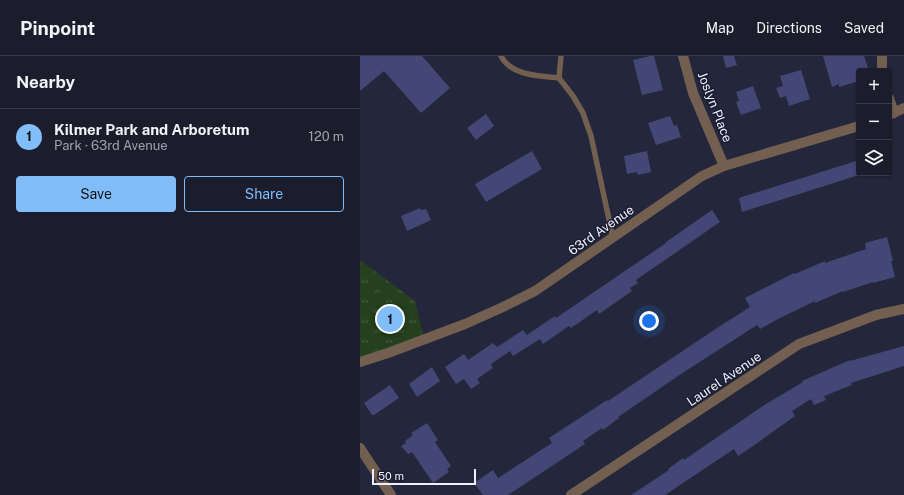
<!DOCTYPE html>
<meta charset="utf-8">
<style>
:root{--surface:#1b1d2c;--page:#242634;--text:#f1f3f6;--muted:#a0a2a9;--line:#393b48;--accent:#80bdfa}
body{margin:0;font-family:"Public Sans",sans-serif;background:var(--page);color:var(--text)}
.controls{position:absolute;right:12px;top:12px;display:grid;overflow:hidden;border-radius:4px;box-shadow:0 1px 3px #0004}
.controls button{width:36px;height:36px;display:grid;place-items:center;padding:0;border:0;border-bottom:1px solid var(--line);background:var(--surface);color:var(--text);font:20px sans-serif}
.scale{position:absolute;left:12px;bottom:10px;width:104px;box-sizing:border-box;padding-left:4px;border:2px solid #edeffd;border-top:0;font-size:11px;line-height:14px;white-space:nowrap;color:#edeffd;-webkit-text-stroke:3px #1b1d30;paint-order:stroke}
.you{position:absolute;left:289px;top:265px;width:14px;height:14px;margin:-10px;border:3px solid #fff;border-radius:50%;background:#1a73e8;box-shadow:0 0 0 6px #1a73e833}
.badge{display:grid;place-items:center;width:26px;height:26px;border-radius:50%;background:var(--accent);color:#111;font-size:13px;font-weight:700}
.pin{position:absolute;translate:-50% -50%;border:2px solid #fff;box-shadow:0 1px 4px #0006}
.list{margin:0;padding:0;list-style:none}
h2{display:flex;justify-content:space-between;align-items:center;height:52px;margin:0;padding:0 16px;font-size:17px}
h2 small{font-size:13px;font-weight:400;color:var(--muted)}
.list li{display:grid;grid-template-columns:26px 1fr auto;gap:12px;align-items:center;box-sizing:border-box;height:56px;padding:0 16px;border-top:1px solid var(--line)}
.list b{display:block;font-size:15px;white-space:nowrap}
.list p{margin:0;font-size:13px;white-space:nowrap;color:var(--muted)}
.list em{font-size:13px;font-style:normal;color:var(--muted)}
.actions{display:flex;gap:8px;padding:12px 16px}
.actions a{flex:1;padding:9px 0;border:1px solid var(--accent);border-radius:4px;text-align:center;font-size:14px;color:var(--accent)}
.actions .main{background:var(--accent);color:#111}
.icon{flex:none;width:22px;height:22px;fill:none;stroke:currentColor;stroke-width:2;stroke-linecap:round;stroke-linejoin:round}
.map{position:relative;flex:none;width:544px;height:439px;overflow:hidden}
header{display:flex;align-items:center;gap:24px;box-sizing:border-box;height:56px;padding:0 20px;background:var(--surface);border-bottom:1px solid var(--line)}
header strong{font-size:19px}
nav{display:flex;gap:22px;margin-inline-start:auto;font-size:14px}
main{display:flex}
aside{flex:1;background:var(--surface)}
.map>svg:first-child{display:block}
.park{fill:url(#park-tufts)}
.building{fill:#424776}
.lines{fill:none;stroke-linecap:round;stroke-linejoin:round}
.lane{stroke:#725f4f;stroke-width:5.5}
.street{stroke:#725f4f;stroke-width:10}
.labels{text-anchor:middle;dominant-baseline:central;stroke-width:3;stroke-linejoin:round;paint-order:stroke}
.street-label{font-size:13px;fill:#edeffd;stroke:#1b1d30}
</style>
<header>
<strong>Pinpoint</strong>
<nav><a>Map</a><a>Directions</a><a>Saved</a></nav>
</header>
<main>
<aside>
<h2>Nearby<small></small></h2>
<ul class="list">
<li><span class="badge">1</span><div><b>Kilmer Park and Arboretum</b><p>Park · 63rd Avenue</p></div><em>120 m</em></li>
</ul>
<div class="actions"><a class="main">Save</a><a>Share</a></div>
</aside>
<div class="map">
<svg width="544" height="439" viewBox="0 0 544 439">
<defs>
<pattern id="park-tufts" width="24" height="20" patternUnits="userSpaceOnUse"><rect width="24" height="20" fill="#25401d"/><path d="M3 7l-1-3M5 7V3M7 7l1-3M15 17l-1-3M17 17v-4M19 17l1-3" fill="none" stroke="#455c3f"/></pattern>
</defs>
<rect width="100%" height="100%" fill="#24273b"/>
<path class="park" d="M0 204 55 245 64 282 0 307Z"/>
<g class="building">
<path d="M0 0H62L90 32 61 57 24 15 0 35Z"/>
<path d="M290 0H294L303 34 282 39 273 4Z"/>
<path d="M363 0H374L377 9 366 12Z"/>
<path d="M463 0H504L509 15H499V25L479 31V28L472 31Z"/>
<path d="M441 14 450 43 429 50 426 40 420 42 416 32 423 30 420 20Z"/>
<path d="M393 30 401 52 381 59 376 46 379 45 376 36Z"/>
<path d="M126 58 134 70 116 84 107 72Z"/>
<path d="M310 60 314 70 317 69 321 81 296 89 288 67Z"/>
<path d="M172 95 182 113 126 146 115 128Z"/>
<path d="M287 95 291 116 278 119 277 116 267 118 264 100Z"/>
<path d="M499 104V119L382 156 379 142Z"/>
<path d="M60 152 61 154 66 153 71 164 47 175 41 160Z"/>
<path d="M352 154 360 166 276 224 278 227 270 232 272 235 239 258 237 254 211 272 209 270 183 288 180 283 153 300 150 295 131 308 133 312 117 323 120 327 111 333 104 323 96 328 85 311 104 298 108 304 133 287 137 291 163 274 167 279 195 260 196 262 306 187V186Z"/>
<path d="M527 181 533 205H531L535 221 513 227V226L483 236V235L455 247V245L418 263 400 273 397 269 321 318 258 361 259 362 243 374 242 372 223 385 225 388 148 439H123L114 427 133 414 138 422 192 387 189 382 247 344 248 345 354 274 390 251 385 242 434 217 435 218 465 205V207L506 193 505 187Z"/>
<path d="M544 290V310L491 327 492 329 464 340 466 344 454 349 451 343 432 355 435 360 393 390 378 400 374 393 305 439H271L309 414 308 413 323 402 324 404 406 348 443 326 442 325 490 304V305Z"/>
<path d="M72 311 80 325 57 341 49 328Z"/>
<path d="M30 329 39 342 14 359H12L4 347Z"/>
<path d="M67 367 78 384 75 386 91 410 87 413 89 416 73 427 52 396 48 398 41 390 46 387 45 385 53 379 51 377Z"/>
</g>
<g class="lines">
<g class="lane">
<path d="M141 0C151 20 180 20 199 22L201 0"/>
<path d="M199 22 213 40 223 57 231 80 253 182"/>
</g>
<g class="street">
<path d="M323 0 333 37 364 110"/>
<path d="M522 0V15"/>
<path d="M529 42 534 57"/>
<path d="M529 59 544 52"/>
<path d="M0 306 28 297 105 268 143 251 175 235 342 120 364 110 499 70"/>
<path d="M0 392 31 439"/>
<path d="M211 439 439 288 516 259 544 253"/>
</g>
</g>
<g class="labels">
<g class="street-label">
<text transform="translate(355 51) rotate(69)">Joslyn Place</text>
<text transform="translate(241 174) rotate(-35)">63rd Avenue</text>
<text transform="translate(364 323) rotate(-34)">Laurel Avenue</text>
</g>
</g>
</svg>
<div class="controls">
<button>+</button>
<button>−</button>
<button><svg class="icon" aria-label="layers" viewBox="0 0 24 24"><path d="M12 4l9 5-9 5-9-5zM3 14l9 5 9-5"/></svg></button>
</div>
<div class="scale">50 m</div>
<div class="you"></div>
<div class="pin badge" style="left:30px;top:263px">1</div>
</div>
</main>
